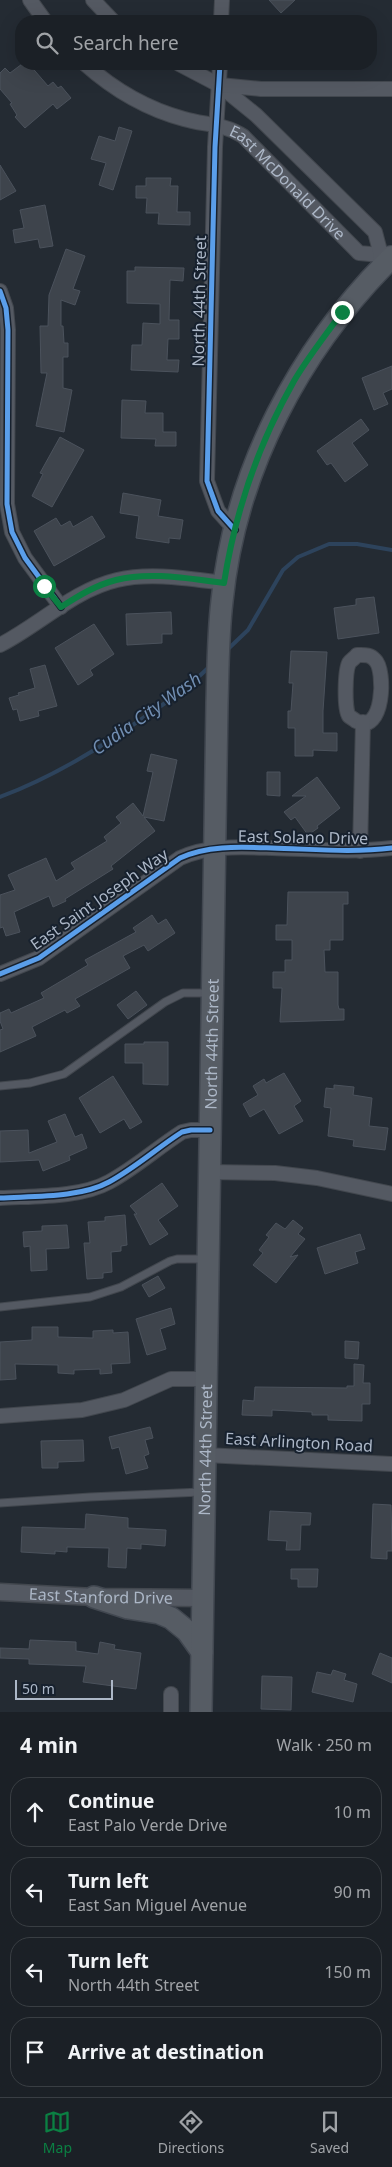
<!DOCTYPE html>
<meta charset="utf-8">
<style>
:root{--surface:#1b2026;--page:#282d32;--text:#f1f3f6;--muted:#a0a3a7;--line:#393e43;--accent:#0b8043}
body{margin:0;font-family:"Noto Sans",sans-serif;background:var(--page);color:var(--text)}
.scale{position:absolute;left:15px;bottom:12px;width:98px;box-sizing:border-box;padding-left:5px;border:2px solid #acb7c7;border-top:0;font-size:14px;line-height:18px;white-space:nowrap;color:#acb7c7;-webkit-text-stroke:4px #17212e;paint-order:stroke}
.stop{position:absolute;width:15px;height:15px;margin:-11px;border:4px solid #0b8043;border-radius:50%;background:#fff}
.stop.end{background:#0b8043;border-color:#fff;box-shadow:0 1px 5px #0008}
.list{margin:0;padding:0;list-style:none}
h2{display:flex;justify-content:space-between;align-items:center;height:65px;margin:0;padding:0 20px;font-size:21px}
h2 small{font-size:16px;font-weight:400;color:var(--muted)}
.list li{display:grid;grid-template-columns:32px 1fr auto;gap:15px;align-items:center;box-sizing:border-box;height:70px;margin:0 10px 10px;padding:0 10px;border:1px solid var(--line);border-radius:20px}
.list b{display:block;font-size:19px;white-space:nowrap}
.list p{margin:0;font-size:16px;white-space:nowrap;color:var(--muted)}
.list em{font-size:16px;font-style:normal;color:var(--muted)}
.icon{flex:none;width:28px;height:28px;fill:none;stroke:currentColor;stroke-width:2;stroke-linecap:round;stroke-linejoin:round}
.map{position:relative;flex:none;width:392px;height:1712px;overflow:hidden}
.search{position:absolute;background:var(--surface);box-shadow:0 5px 20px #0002;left:15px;right:15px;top:15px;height:55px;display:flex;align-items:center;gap:12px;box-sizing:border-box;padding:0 18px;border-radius:20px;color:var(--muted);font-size:19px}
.sheet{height:385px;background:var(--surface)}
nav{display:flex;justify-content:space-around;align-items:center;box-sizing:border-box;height:70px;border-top:1px solid var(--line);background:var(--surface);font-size:14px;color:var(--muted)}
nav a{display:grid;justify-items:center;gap:2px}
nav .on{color:var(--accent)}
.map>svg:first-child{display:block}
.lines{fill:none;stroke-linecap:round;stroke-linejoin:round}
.stream{stroke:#2d435c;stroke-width:4}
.building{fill:#3e444c;stroke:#4b525c}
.service-casing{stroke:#42474e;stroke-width:9}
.minor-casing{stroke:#42474e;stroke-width:16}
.tertiary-casing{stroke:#42474e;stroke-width:19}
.primary-casing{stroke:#414750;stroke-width:24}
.service{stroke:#545962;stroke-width:7}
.minor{stroke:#545962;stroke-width:14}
.tertiary{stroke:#545962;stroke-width:16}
.primary{stroke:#565c64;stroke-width:21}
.cycleway-casing{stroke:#17212e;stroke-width:8}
.cycleway{stroke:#5a9eea;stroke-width:5}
.route{stroke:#0b8043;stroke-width:6}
.labels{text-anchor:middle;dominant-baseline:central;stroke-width:4;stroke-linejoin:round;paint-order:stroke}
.street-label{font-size:16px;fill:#acb7c7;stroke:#17212e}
.water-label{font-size:18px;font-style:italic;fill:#718eb2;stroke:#17212e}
</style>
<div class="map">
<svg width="392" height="1712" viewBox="0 0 392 1712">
<rect width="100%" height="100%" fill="#242b33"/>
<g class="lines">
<g class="stream">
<path d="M227 650 248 630 283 570 298 557 329 544H357L392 550"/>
<path d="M0 797C53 777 100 748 146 716 169 701 190 686 209 667"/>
</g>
</g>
<g class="building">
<path d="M269 0H295L281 13Z"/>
<path d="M22 64H29L48 86 53 82 58 88 61 86 71 98 57 109 53 104 25 128 15 117 17 115 10 104 12 103 0 89V73L5 68 10 73Z"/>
<path d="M119 127 132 131 113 190 99 185 106 163 91 159 99 136 115 141Z"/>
<path d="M0 165 16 191 0 200Z"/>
<path d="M146 178H171L170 186H178L177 212H190V225L158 224 159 213H146L147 198H136V186H146Z"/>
<path d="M45 205 53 246 40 248 38 239 15 243 13 230 24 228 20 210Z"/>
<path d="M66 249 85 256 73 289 80 291 75 305 61 300V326H63L64 343H68V357H63V388L72 390 64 432 36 426 47 373H41L40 326H48L49 295Z"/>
<path d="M135 267 184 268 183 281 170 280 169 320H179V339H168L167 360H179L178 372 131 370 132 345H142L143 323 160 324V304L127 303V271H135Z"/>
<path d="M392 366V389L383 393 388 404 374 410 362 378Z"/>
<path d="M122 400 146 401 145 413H163V432H176V446H155L156 439 121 438Z"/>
<path d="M361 419 369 430 352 443 368 465 345 482 331 463 327 465 317 451Z"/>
<path d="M60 437 84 450 52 507 32 496 43 474 40 473Z"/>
<path d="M123 493 161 500 158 516 183 520 180 539 169 538V543L136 538 139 516 120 513Z"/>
<path d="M92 516 105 537 54 566 34 531 56 518 61 526 70 521 73 527Z"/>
<path d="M374 597 379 633 338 639 334 608 356 605V599Z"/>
<path d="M171 612 172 634H162V643L127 645 126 614Z"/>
<path d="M94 624 114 654 90 670 93 675 78 685 55 648Z"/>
<path d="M291 651 327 652 323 711V733H337V751L313 750V756H295V728H288V711H291L293 683H289Z"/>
<path d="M45 665 57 706 38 711 39 716 20 721 17 709 13 710 9 698 19 695 18 693 35 688 30 669Z"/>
<path d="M151 754 177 760 164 821 144 817 155 831 111 866 113 869 65 899 66 901 53 907 49 896 14 912 20 932 6 936 3 927 0 928V895L15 890 8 875 46 858 56 881 75 869 71 863 107 841 104 837 121 823 116 817 133 803 143 816 153 772 147 771Z"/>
<path d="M267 772H280V796L267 795Z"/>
<path d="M317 777 340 808 317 826 318 828 308 835 295 817 291 820 284 812 306 796H292Z"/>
<path d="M288 892H348V904H343V940H330V950H324L325 972H338V1005L339 1009H344V1020L280 1022 282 988H273V972H285V960H292V940H276V925H287Z"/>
<path d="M152 915 158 924 166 919 175 933 148 951 144 945 123 956 130 968 75 999 80 1006 67 1013 65 1010 32 1027 36 1036 0 1052V1030L3 1029 0 1021V1013L9 1009 11 1013 44 998 41 993 88 965 85 960 136 932 133 928Z"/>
<path d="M136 991 147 1005 128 1019 117 1005Z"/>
<path d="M144 1042H168V1085L143 1084V1063H125V1044H144Z"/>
<path d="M284 1073 301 1101 294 1106 303 1121 279 1134 264 1109 250 1117 243 1104 258 1095 253 1086 264 1079 266 1083Z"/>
<path d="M113 1076 142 1122 130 1129 124 1119 100 1133 79 1098Z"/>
<path d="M334 1085 354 1087 353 1095 372 1098 369 1126 388 1128 385 1150 353 1146 354 1140 328 1136 331 1108 324 1107 326 1088 334 1089Z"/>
<path d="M65 1114 75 1137 82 1134 87 1148 69 1156 70 1160 43 1171 39 1160 0 1162V1131L28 1130 29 1153 57 1142 48 1121Z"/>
<path d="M162 1183 178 1206 158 1220 168 1234 150 1245 134 1214H137L130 1206Z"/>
<path d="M125 1215 127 1245 121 1246V1251L111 1252 112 1272 103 1273V1278L87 1279 84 1243H90L88 1222 105 1221V1217Z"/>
<path d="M293 1220 303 1228 298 1234 305 1239 290 1257 298 1255 276 1283 253 1265 263 1253 259 1250 269 1237 266 1235 276 1223 285 1229Z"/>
<path d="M67 1225 69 1248 46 1249 47 1270 31 1271 30 1246 24 1247 23 1232 42 1231V1226Z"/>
<path d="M360 1234 365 1249 355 1252 358 1263 325 1274 317 1248Z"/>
<path d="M158 1276 165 1288 149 1297 142 1285Z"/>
<path d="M171 1308 175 1324 160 1329 166 1349 147 1355 136 1319Z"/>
<path d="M32 1327H58V1337L93 1338V1331L113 1330V1333L128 1332 130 1363 111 1364 112 1373 100 1374V1369L74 1370V1374L58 1373V1365L15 1364 16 1379 0 1380V1342L32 1340Z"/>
<path d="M345 1341 359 1342 358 1359 345 1358Z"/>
<path d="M354 1364 364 1365 363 1383H370V1404H362V1421L328 1420V1415H312V1412L272 1410V1416L242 1415 243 1400 254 1401 255 1387 347 1388V1386H354Z"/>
<path d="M150 1427 153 1438 145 1440 149 1454 144 1456 148 1468 126 1474 119 1447 112 1449 109 1437Z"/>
<path d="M83 1440 84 1461 58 1462V1468H42L41 1441Z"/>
<path d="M373 1504 391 1505 392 1551H387V1559L371 1558Z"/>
<path d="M270 1511 311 1513 310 1525H301L300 1550H286L287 1541 268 1540Z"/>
<path d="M86 1514 128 1518V1528L166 1530 165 1546 141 1544V1549L127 1548 126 1568 108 1567 109 1548 67 1547V1552L55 1551V1554L21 1552 22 1527 85 1529Z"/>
<path d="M291 1569H318L317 1587H298V1579H291Z"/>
<path d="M30 1640 76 1642V1651L98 1654 100 1642 115 1645 114 1649 141 1653 136 1689 83 1682 86 1666 29 1664V1659L0 1658V1648L29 1649Z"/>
<path d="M380 1653 392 1658V1683L372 1674Z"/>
<path d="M333 1670 346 1674 344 1680 357 1684 353 1702 312 1692 317 1672 331 1675Z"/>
<path d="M262 1676 292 1677 291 1710 261 1709Z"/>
</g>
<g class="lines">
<g class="service-casing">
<g id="service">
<path d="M0 1086 30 1083 64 1074 165 1002 183 993H211"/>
<path d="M0 1307 90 1297 121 1287 170 1261 177 1259H206"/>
<path d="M0 1503 90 1497 201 1492"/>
</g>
</g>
<g class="minor-casing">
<g id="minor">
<path d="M30 0 45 21"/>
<path d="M93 0 113 21"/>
<path d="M221 21 222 0"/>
<path id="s1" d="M85 64C113 89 147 109 184 119 205 125 225 124 243 136L359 253 381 255 392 253"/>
<path d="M179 64 219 85 256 115 375 232 381 255 380 262"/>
<path d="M220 64 215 147 207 481 218 511 235 530"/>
<path d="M220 85 261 89H392"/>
<path d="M0 291 6 308 8 330 7 504 12 532 25 558 61 607"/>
<path d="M0 645C39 625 74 590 117 580 151 572 190 579 224 583"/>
<path d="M357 655C364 655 370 654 375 660 386 670 384 736 356 721 355 720 350 717 349 716 344 709 345 671 349 663 351 660 355 658 357 655Z"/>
<path d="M360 851 363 722"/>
<path d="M0 974 39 958 180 858C208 845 241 847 272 848 312 849 352 853 392 848"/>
<path d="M209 1172 275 1173 317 1178 392 1194"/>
<path d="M0 1198C33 1196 80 1198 109 1182 135 1168 157 1148 182 1132L191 1130H210"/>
<path d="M0 1416 82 1410 124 1400 171 1379H206"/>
<path d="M205 1455 392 1464"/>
<path d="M171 1712V1694"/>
</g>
</g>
<g class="tertiary-casing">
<g id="tertiary">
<path id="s2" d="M0 1592 94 1597 203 1598"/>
</g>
</g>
<g class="primary-casing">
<g id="primary">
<path d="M94 1597 128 1608 159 1613 171 1618 187 1631 202 1652"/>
<path id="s3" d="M201 1712 217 703C218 669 218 634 222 601 235 470 300 348 392 257"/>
</g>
</g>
<use href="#service" class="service"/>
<use href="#minor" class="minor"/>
<use href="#tertiary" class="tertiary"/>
<use href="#primary" class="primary"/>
<g class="cycleway-casing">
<g id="cycleway">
<path d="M220 64 215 147 207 481 218 511 235 530"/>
<path d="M0 291 6 308 8 330 7 504 12 532 25 558 61 607"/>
<path d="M0 974 39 958 180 858C208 845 241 847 272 848 312 849 352 853 392 848"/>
<path d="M0 1198C33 1196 80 1198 109 1182 135 1168 157 1148 182 1132L191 1130H210"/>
</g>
</g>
<use href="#cycleway" class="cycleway"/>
</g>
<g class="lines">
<path class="route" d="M44 586 61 607C78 596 96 585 116 580 150 571 190 579 224 583 235 513 259 443 294 381 308 357 326 335 342 312"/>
</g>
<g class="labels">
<g class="street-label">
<text stroke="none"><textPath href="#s1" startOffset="240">East McDonald Drive</textPath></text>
<text transform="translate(199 301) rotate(-89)">North 44th Street</text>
<text transform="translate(303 837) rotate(1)">East Solano Drive</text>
<text transform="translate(99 899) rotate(-35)">East Saint Joseph Way</text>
<text stroke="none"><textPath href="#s3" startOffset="668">North 44th Street</textPath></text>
<text transform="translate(299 1442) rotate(3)">East Arlington Road</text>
<text stroke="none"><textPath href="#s3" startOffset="262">North 44th Street</textPath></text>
<text stroke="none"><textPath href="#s2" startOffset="101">East Stanford Drive</textPath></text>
</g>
<g class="water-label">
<text transform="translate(146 713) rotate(-35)">Cudia City Wash</text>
</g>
</g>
</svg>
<div class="scale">50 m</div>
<div class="stop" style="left:44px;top:586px"></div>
<div class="stop end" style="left:342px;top:312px"></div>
<div class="search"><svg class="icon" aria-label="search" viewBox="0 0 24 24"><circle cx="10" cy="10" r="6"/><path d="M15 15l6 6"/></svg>Search here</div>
</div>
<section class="sheet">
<h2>4 min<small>Walk · 250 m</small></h2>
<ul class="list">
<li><svg class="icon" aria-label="ahead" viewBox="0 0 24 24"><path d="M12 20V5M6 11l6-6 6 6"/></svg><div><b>Continue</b><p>East Palo Verde Drive</p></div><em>10 m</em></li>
<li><svg class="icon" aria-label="left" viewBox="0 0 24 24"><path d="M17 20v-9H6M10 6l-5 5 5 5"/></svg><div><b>Turn left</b><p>East San Miguel Avenue</p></div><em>90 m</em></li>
<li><svg class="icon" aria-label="left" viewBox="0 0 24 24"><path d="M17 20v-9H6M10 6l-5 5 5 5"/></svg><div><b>Turn left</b><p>North 44th Street</p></div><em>150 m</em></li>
<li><svg class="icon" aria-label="arrive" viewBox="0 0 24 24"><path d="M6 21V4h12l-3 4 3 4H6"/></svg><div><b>Arrive at destination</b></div></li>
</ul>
</section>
<nav>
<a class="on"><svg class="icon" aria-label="map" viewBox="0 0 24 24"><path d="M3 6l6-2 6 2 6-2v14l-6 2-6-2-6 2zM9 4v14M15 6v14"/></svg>Map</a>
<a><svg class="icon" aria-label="directions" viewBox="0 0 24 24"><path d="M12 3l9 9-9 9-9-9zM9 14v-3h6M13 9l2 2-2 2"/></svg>Directions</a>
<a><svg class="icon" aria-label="saved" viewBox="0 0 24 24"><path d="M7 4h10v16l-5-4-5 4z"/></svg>Saved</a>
</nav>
